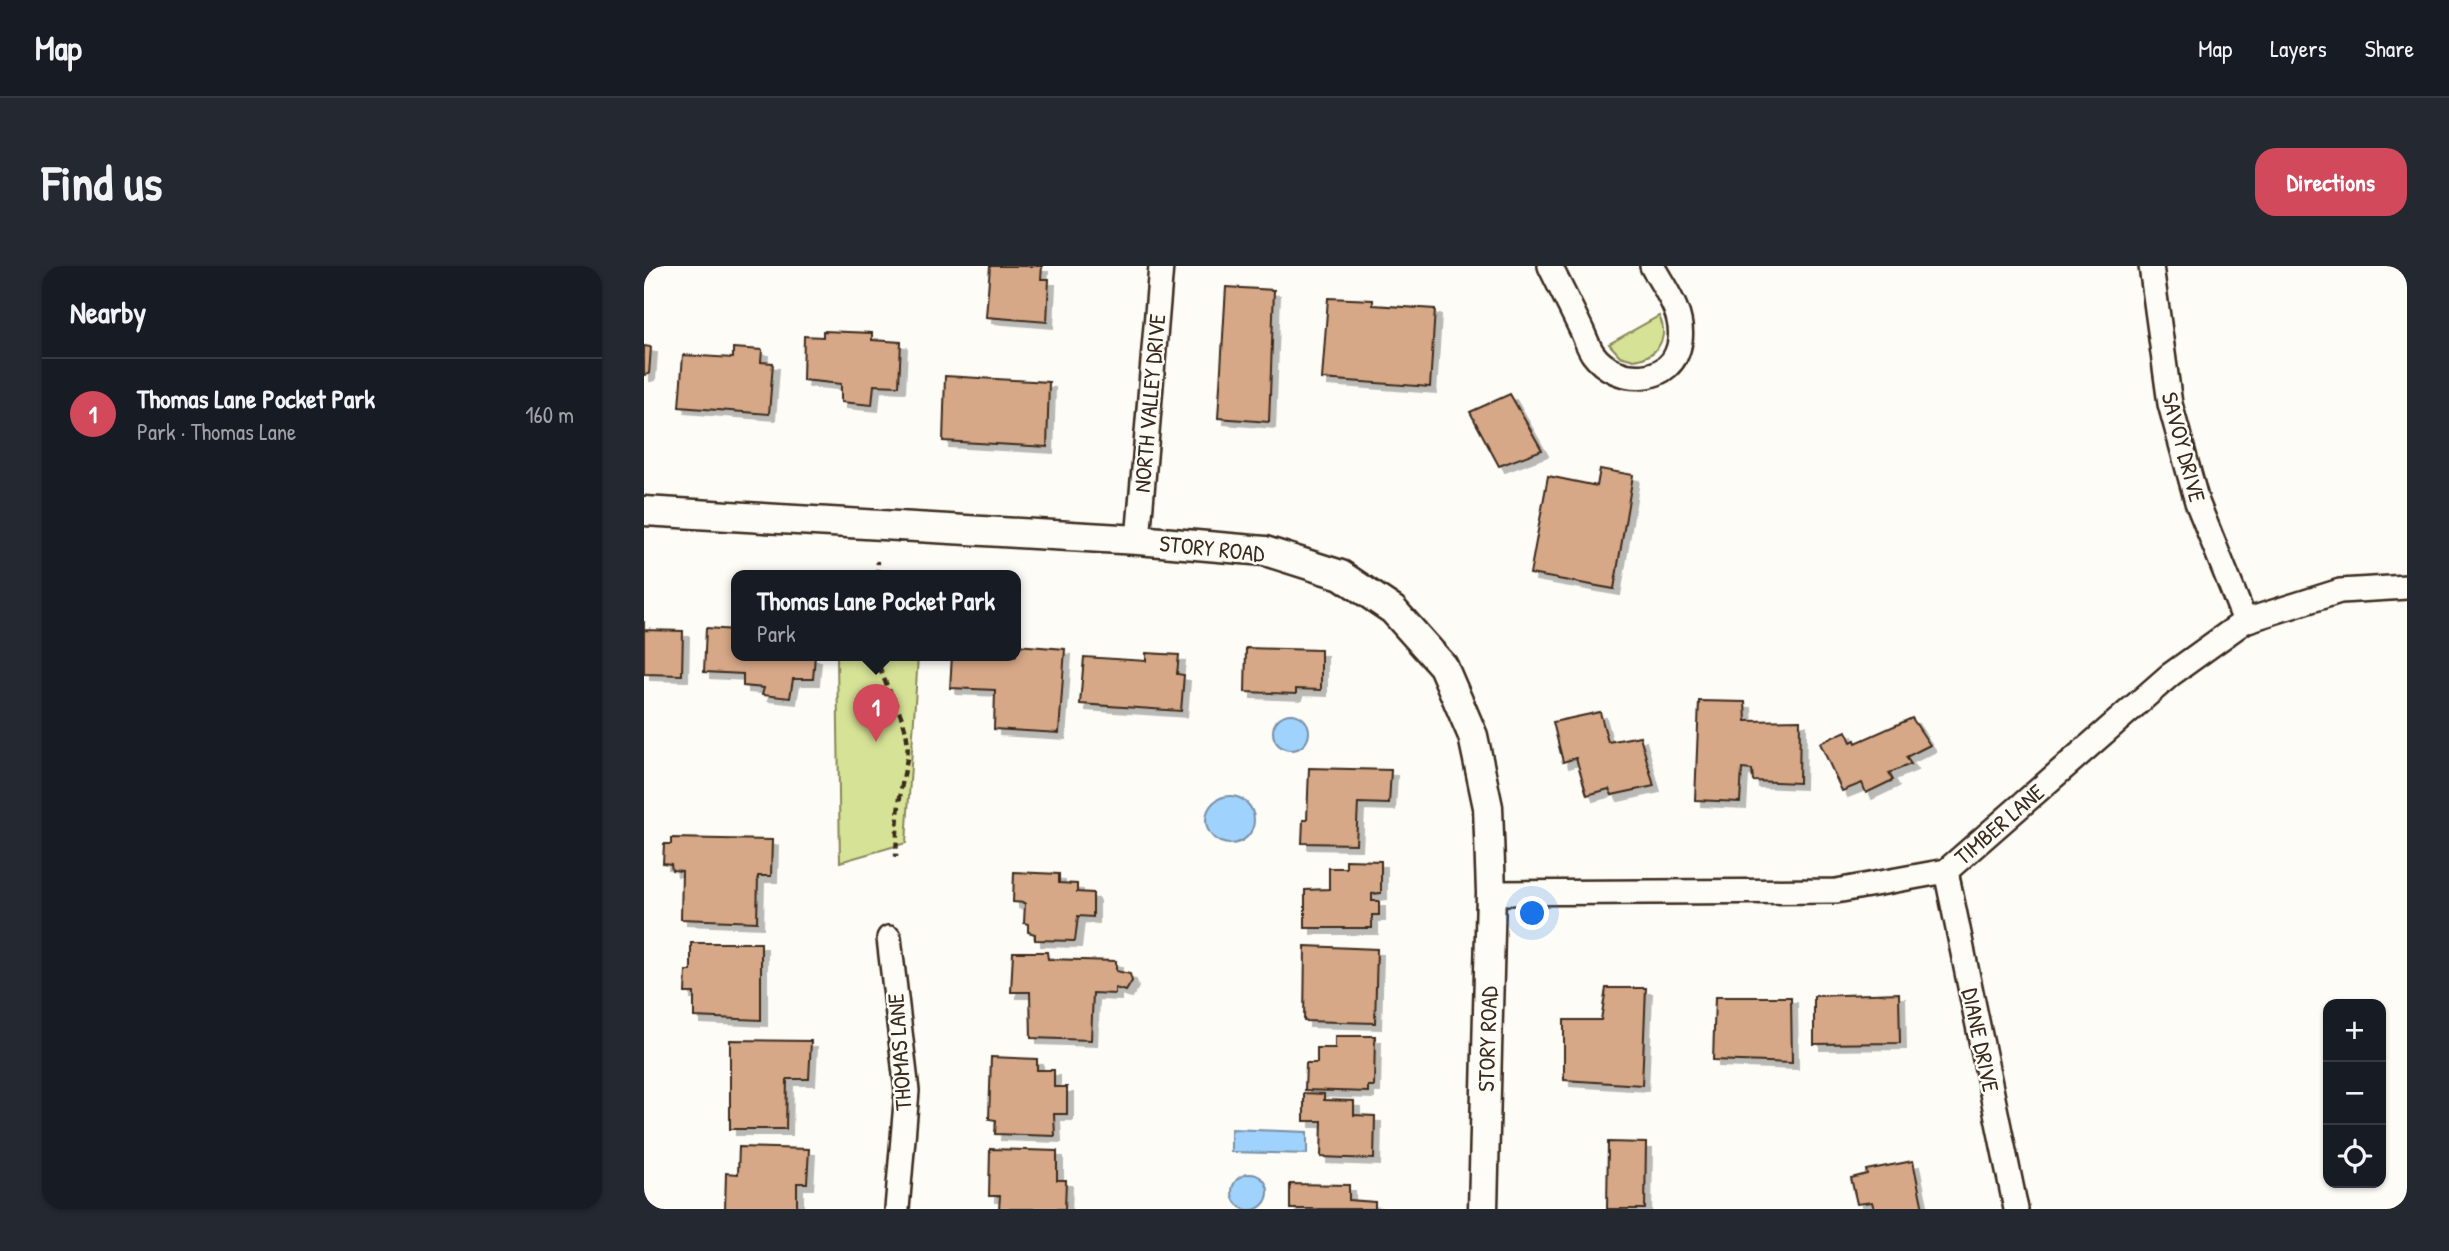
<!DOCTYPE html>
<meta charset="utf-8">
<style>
:root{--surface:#171b24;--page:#242831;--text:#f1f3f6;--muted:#9ea1a6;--line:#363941;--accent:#d1495b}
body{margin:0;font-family:"Patrick Hand",sans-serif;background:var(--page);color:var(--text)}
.controls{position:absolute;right:21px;bottom:21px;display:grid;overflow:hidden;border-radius:14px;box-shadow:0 2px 5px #0004}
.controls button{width:63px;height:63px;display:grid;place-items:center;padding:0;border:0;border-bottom:2px solid var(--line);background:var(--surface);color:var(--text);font:35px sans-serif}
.you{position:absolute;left:889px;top:648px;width:24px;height:24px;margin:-18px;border:5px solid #fff;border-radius:50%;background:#1a73e8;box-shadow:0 0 0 10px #1a73e833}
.badge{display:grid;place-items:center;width:46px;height:46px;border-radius:50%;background:var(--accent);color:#fff;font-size:23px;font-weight:700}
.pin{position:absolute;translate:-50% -58px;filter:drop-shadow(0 2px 4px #0008)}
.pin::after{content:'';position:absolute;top:37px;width:24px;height:21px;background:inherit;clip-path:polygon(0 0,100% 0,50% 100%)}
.popup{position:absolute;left:87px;top:304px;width:290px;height:91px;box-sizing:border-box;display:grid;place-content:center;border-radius:14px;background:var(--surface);filter:drop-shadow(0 2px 5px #0005);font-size:23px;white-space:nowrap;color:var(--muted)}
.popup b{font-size:26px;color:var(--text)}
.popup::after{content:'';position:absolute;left:50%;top:100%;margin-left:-14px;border:14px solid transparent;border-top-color:var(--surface)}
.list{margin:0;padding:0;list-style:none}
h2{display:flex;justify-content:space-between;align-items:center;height:91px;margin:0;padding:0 28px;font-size:30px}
h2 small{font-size:23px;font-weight:400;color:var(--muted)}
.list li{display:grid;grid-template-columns:46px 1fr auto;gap:21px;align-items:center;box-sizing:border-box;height:112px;padding:0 28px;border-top:2px solid var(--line)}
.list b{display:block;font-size:26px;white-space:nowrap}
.list p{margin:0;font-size:23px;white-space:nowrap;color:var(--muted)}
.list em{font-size:23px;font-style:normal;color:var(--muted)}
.icon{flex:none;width:38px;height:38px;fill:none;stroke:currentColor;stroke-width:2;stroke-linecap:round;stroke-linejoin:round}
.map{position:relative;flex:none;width:1763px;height:943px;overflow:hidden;border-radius:21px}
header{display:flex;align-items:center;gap:42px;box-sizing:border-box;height:98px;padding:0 35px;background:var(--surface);border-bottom:2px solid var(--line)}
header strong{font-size:33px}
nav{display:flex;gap:38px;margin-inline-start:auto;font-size:24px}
.intro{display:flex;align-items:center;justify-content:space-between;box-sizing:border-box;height:168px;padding:0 42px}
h1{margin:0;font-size:49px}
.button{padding:18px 32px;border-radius:21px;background:var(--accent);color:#fff;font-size:24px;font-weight:700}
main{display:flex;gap:42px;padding:0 42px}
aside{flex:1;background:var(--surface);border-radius:21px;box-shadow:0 2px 5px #0004}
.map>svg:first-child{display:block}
.green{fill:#d6e396;stroke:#88865a;stroke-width:2}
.water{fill:#9fd2fd;stroke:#778fa4;stroke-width:2}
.building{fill:#d6a887;stroke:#3b2a1e;stroke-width:2;filter:url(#shadow)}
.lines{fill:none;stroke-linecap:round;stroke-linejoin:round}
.minor-casing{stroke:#3b2a1e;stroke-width:28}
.tertiary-casing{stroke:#3b2a1e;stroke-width:33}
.path{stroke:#3b2a1e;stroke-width:4.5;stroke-dasharray:7 5;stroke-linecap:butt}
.minor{stroke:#fdfcf7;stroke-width:23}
.tertiary{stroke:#fdfcf7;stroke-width:28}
.labels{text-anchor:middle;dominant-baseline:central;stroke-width:5;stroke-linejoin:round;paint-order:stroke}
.street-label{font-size:23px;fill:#3b2a1e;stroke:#fdfcf7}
</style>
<header>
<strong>Map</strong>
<nav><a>Map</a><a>Layers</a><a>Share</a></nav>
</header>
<div class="intro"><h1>Find us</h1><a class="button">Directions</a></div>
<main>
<aside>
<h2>Nearby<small></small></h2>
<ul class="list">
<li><span class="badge">1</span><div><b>Thomas Lane Pocket Park</b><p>Park · Thomas Lane</p></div><em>160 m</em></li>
</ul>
</aside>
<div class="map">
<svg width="1763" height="943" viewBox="0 0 1763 943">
<defs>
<filter id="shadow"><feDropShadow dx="6" dy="6" stdDeviation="0" flood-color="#0004"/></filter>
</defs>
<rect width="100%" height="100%" fill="#fdfcf7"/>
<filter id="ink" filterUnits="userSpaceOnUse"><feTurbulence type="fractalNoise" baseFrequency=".0143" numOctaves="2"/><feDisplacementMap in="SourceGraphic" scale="14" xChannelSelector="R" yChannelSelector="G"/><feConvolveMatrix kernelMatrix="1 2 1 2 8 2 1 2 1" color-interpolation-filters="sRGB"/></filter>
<g filter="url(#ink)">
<g class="green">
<path d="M1015 50C1026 72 1013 91 990 94L976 90 965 78Z"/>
<path d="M193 390H274L262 577 196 596Z"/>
</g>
<g class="water">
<circle cx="647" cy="466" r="18"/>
<circle cx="586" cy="554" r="24"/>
<path d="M587 863 663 866V888L587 886Z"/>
<circle cx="606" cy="926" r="18"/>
</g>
<g class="building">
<path d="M346 0H398L397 13H405L403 56 342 51Z"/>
<path d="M582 21 630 24 625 156 574 152Z"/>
<path d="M684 32 729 34V39L791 43 786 121 678 113Z"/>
<path d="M179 65 228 67V74L257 76 255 120 230 119 228 139 197 136V118L159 114 160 70 179 71Z"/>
<path d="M0 80 7 81 5 108 0 109Z"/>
<path d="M89 82 118 84 117 96 129 97 125 148 35 141 39 89 89 92Z"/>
<path d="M301 110 405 116 403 181 299 175Z"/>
<path d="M866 128 898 184 855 200 826 146Z"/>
<path d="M956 203 989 209 970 323 886 308 904 210 953 220Z"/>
<path d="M0 355V364L39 365 38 409 0 408Z"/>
<path d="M62 362 92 364V390H171L169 413H149L146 432 118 429 120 422 99 420V408L60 406Z"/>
<path d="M372 379 421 383 415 467 350 463 351 424 306 422 308 390H372Z"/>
<path d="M602 382 677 384V424L652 423V428L601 426Z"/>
<path d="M502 387 535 389 533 408 540 409 537 445 436 438 440 391 502 395Z"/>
<path d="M1055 435 1101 436 1102 455 1156 454 1155 517 1109 515 1108 504 1098 503 1096 536 1051 534Z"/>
<path d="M956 446 964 476 996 470 1010 520 968 529 965 523 943 529 932 492 919 496 909 456Z"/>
<path d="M1268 452 1286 479 1262 491 1267 498 1245 507 1249 514 1222 527 1218 517 1198 525 1176 477 1202 465 1207 476 1211 474 1212 477Z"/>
<path d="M665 502 747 504 745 538 714 537 712 578 658 577 659 554H663Z"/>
<path d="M27 572 128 574 127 610H114L113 656 37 653 38 605 28 604 27 598 19 597 20 578H27Z"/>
<path d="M702 594 737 595V627L728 628V635H735V649H728V662H661V624L685 623V602H702Z"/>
<path d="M370 606 415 608V617L433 618V626L449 627V651L434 650 431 675 391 674V668L384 666V658L380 657 381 637 369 636Z"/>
<path d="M47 677H117V754L50 751V727H41L42 705H47Z"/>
<path d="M661 680 733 683 731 757 660 755Z"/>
<path d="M369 686H403L404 693 472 695V705L486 708 488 715 482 725 471 722V728L449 727 447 774 387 772 386 726H367Z"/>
<path d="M962 722H1002L998 819 920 814V754H957Z"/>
<path d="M1255 727 1256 777 1170 778V730Z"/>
<path d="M1071 731H1147L1148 797 1069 794Z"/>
<path d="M691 770H731L730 820H724V826L661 824 662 797H673V782H691Z"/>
<path d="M86 774 167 775 165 813H143L142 863H86Z"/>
<path d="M347 791 393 793V804H410V821H423V848H410L411 870 351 868 352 854 345 853Z"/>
<path d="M660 827 680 828V834L710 835V849L731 850 730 893 677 891 678 855H660Z"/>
<path d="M964 876 1002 877 1001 943H963Z"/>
<path d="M95 881 165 883 163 917H153V943H81L82 907 94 908Z"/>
<path d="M346 883 413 885V914H422L421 943H355L356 930H345Z"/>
<path d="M1269 895 1279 943H1230L1228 936 1213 938 1207 912 1223 908 1222 904Z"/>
<path d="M646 918 705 919V934L731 936V943H646Z"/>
</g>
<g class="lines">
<g class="minor-casing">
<g id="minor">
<path d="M906 0C916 21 927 42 937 63 941 71 944 81 949 88 972 120 1030 120 1036 75 1040 47 1021 23 1008 0"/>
<path d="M1507 0 1526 138 1553 236 1601 355"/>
<path d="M494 274 517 0"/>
<path d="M1302 605 1372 943"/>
<path d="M847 627 1192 625 1302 605 1526 409 1601 355 1696 325 1763 321"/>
<path d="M245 672 263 825 253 943"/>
</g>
</g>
<g class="tertiary-casing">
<path id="tertiary" d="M0 245 494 274 621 285 697 309 749 344 799 400 829 470 844 541 847 627 839 943"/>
</g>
<g class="path">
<path d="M233 310 234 295"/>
<path d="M233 390C238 419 259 443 263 472 266 493 258 511 256 531 253 551 253 571 252 591"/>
</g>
<use href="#minor" class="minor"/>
<use href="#tertiary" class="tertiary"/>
</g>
</g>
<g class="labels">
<g class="street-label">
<text transform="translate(505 137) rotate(-85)">NORTH VALLEY DRIVE</text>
<text transform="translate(1540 181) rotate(75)">SAVOY DRIVE</text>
<text transform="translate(568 282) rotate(6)">STORY ROAD</text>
<text transform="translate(1355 558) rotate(-41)">TIMBER LANE</text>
<text transform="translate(843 773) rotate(-88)">STORY ROAD</text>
<text transform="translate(1337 774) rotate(78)">DIANE DRIVE</text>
<text transform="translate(255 786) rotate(-94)">THOMAS LANE</text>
</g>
</g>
</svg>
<div class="controls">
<button>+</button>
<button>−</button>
<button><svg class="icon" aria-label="locate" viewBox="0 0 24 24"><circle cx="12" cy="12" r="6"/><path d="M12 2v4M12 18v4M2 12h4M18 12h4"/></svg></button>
</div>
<div class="you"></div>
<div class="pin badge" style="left:232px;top:476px">1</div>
<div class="popup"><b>Thomas Lane Pocket Park</b>Park</div>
</div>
</main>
